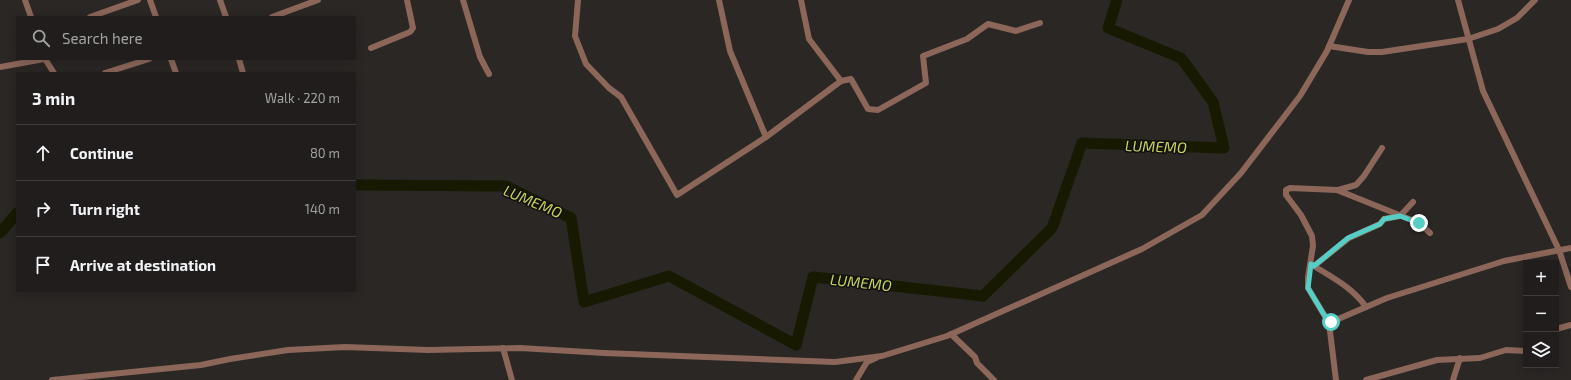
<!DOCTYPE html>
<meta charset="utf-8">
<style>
:root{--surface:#201d1c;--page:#282625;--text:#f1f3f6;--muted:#a2a2a3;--line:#3d3b3b}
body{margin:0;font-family:"Exo 2",sans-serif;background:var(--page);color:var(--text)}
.controls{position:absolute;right:12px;bottom:12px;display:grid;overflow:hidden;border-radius:0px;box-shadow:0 2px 10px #0003}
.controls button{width:36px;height:36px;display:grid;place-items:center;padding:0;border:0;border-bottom:1px solid var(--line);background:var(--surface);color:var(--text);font:20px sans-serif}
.stop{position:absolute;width:12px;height:12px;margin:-9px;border:3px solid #55cec5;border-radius:50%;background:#fff}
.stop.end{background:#55cec5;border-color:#fff;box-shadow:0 1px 4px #0008}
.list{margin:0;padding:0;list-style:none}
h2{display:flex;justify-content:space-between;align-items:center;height:52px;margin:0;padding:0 16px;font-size:17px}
h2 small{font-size:13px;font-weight:400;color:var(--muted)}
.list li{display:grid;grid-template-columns:26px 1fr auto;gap:12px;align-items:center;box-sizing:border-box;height:56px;padding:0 16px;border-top:1px solid var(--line)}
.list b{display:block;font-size:15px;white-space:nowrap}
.list em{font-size:13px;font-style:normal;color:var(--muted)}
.icon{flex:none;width:22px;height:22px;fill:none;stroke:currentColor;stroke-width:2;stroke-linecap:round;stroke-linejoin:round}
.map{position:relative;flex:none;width:1571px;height:380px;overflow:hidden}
.search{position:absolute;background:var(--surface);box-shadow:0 2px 10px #0003;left:16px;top:16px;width:340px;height:44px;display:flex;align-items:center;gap:10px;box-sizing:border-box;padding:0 14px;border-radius:0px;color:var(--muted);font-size:15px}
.panel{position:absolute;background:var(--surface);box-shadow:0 2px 10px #0003;left:16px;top:72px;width:340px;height:220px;border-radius:0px}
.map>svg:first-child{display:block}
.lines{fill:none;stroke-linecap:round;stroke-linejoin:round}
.river{stroke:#181a00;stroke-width:11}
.minor{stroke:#8b6659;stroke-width:6}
.route{stroke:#55cec5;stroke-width:5}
.labels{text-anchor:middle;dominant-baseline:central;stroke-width:3;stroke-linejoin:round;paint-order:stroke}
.water-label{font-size:15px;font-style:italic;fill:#c7d359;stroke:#11100f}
</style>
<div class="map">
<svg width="1571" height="380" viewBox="0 0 1571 380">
<rect width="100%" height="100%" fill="#2a2725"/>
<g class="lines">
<g class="river">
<path d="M355 185 506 186 571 218 584 302 669 276 796 345 813 277 983 296 1052 228 1082 143 1224 148 1213 102 1181 58 1108 28 1117 0"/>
<path d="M0 233 17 213"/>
</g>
<g class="minor">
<path d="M25 0 31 17"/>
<path d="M150 0 156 17"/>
<path d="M220 0 226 17"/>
<path d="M463 0 480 57 489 74"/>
<path d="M578 0 575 36 586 64 609 88 621 97 677 195 766 137 841 81 809 39 801 0"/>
<path d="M719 0 730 51 766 137"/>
<path d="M1458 0 1483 91 1559 250 1571 287"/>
<path d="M90 17 138 0"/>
<path d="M272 17 318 0"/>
<path d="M1329 46 1368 52H1382L1468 39 1498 29 1517 18 1535 0"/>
<path d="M371 48 410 32 413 28 407 0"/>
<path d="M45 59 54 73"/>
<path d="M171 59 176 73"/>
<path d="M239 59 243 73"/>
<path d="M0 67 44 59"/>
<path d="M105 73 149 59"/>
<path d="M841 81 851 79 868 109 878 110 926 83 923 56 967 39 988 24 1016 31 1040 23"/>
<path d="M1338 190 1356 185 1364 176 1382 148"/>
<path d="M1311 264 1314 266 1349 238 1380 224 1384 219 1400 216 1413 202"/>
<path d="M1314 266C1333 278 1353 288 1366 307"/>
<path d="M1329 323 1387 298 1504 261 1571 248"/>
<path d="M1556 329 1571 325"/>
<path d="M951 334 975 357 977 363 994 380"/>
<path d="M503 348 512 380"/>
<path d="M52 380 201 365 230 359 288 350 345 347 428 350 520 348 604 353 835 362 882 356 947 336 1142 249 1202 215 1241 173 1300 96 1327 51 1349 0"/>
<path d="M856 380 867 362 876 358"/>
<path d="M1336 380 1329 323 1308 288V277L1313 246 1312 236 1301 215 1286 195V190L1290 188 1337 190 1419 223 1430 233"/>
<path d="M1366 380 1437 360 1480 358 1506 350 1526 351"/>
<path d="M1453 380 1460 358"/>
</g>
</g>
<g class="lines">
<path class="route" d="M1331 322 1329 323 1308 288 1311 264 1314 266 1348 238 1380 224 1384 219 1400 216 1419 223"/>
</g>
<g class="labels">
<g class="water-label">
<text transform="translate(1156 146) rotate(2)">LUMEMO</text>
<text transform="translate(533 201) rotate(23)">LUMEMO</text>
<text transform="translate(861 282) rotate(6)">LUMEMO</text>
</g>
</g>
</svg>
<div class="controls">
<button>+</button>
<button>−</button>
<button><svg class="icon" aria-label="layers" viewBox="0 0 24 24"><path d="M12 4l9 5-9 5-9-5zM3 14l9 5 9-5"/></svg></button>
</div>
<div class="stop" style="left:1331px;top:322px"></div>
<div class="stop end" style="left:1419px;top:223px"></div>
<div class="search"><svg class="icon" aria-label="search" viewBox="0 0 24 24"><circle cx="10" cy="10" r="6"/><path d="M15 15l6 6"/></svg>Search here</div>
<section class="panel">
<h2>3 min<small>Walk · 220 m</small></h2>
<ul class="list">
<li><svg class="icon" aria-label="ahead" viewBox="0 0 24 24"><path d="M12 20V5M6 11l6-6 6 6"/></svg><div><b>Continue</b></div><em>80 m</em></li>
<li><svg class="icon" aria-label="right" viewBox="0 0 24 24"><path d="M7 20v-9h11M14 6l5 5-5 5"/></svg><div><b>Turn right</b></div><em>140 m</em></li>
<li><svg class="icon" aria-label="arrive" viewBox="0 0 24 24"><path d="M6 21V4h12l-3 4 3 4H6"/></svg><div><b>Arrive at destination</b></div></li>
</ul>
</section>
</div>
